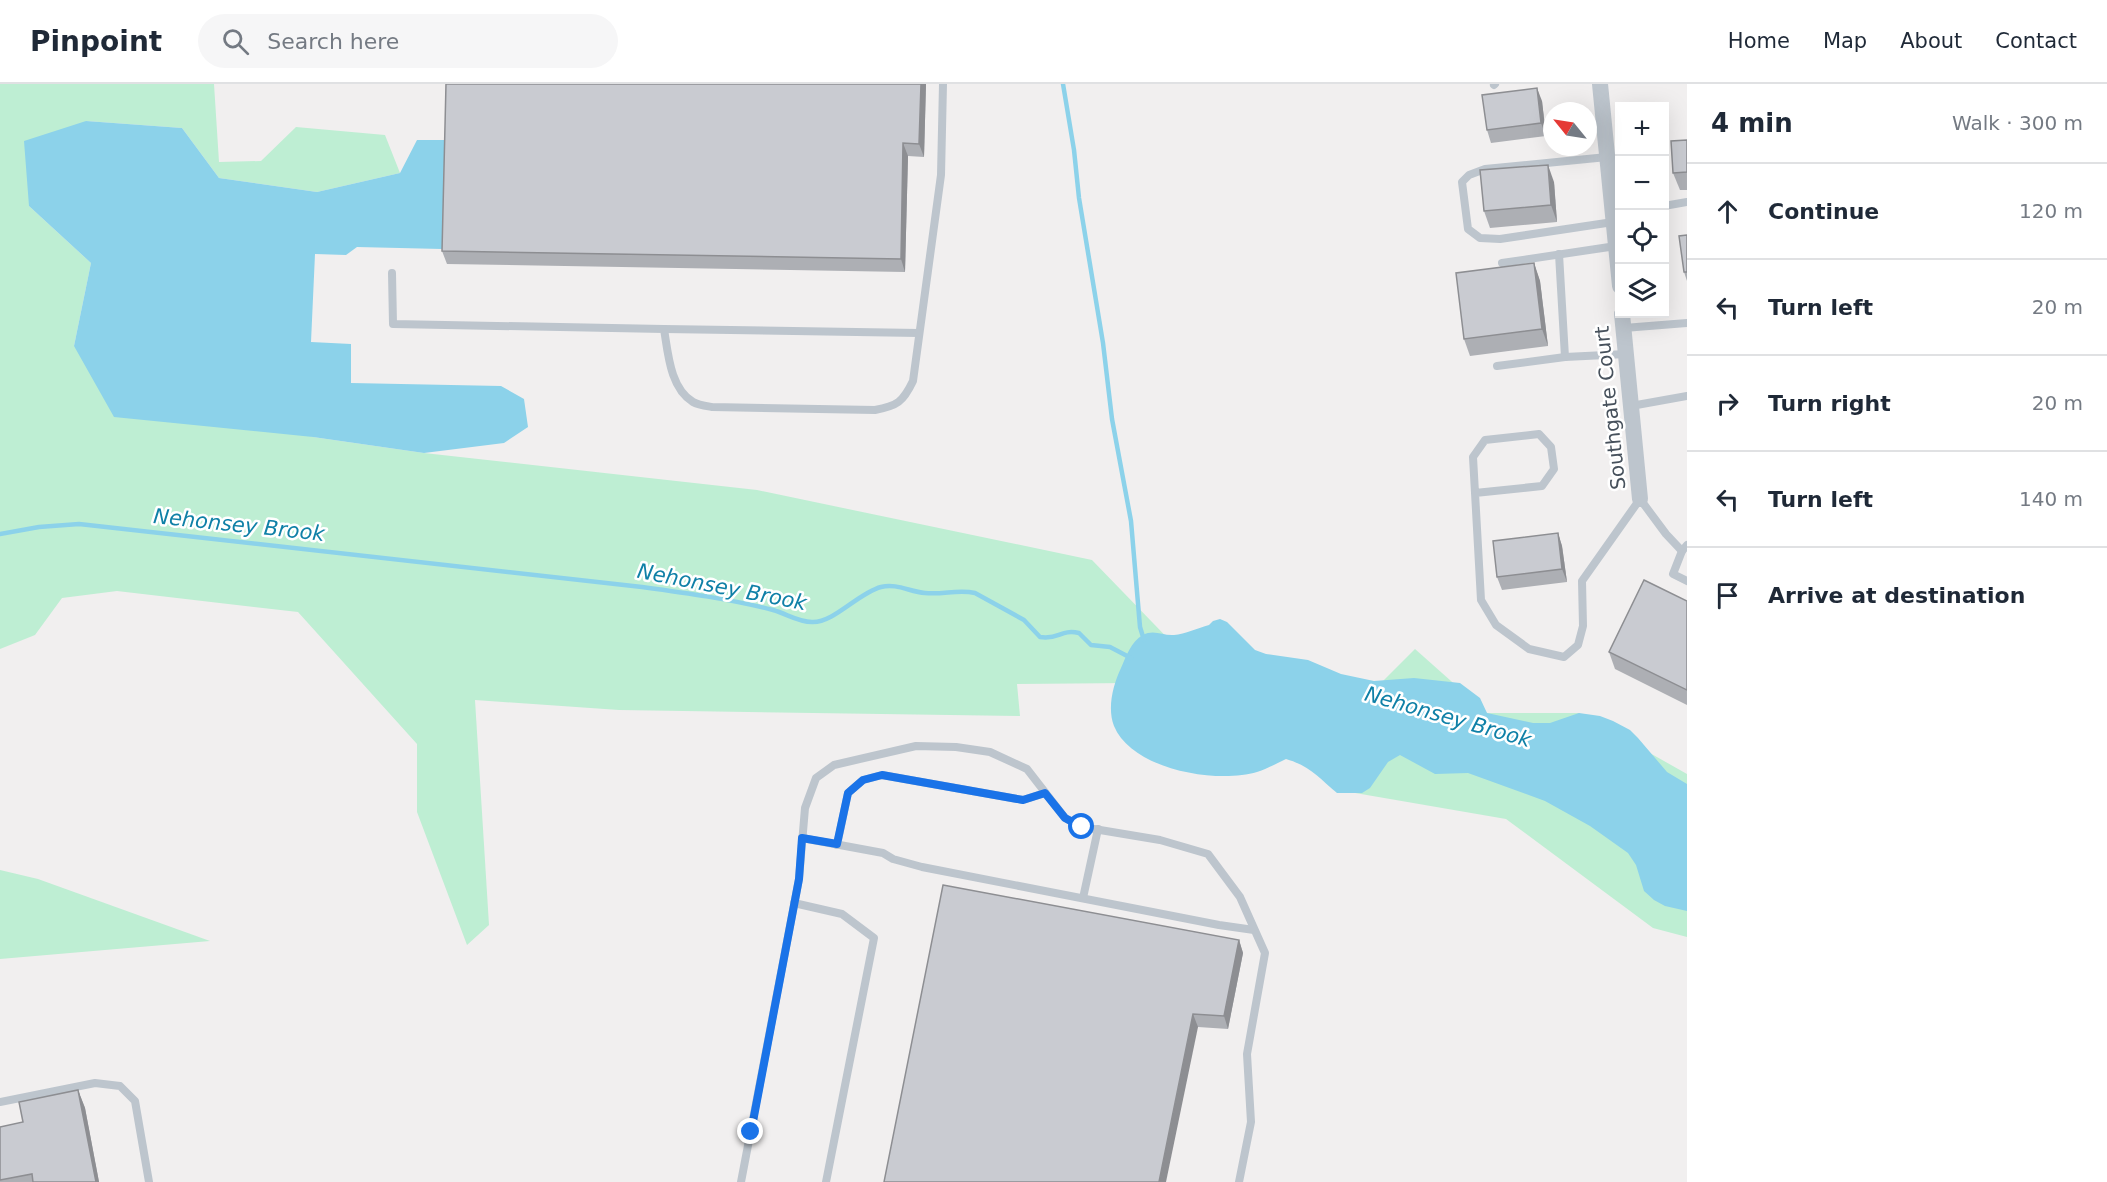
<!DOCTYPE html>
<meta charset="utf-8">
<style>
:root{--surface:#fff;--page:#f6f6f7;--text:#1f2937;--muted:#747a83;--line:#e0e1e3}
body{margin:0;font-family:"DejaVu Sans",sans-serif;background:var(--page);color:var(--text)}
.controls{position:absolute;right:18px;top:18px;display:grid;overflow:hidden;border-radius:0px;box-shadow:0 6px 24px #0002}
.controls button{width:54px;height:54px;display:grid;place-items:center;padding:0;border:0;border-bottom:2px solid var(--line);background:var(--surface);color:var(--text);font:30px sans-serif}
.compass{position:absolute;left:1543px;top:18px;width:54px;height:54px;border-radius:50%;background:var(--surface);box-shadow:0 6px 24px #0002;rotate:300deg}
.stop{position:absolute;width:18px;height:18px;margin:-14px;border:4px solid #1a73e8;border-radius:50%;background:#fff}
.stop.end{background:#1a73e8;border-color:#fff;box-shadow:0 2px 6px #0008}
.list{margin:0;padding:0;list-style:none}
h2{display:flex;justify-content:space-between;align-items:center;height:78px;margin:0;padding:0 24px;font-size:26px}
h2 small{font-size:20px;font-weight:400;color:var(--muted)}
.list li{display:grid;grid-template-columns:39px 1fr auto;gap:18px;align-items:center;box-sizing:border-box;height:96px;padding:0 24px;border-top:2px solid var(--line)}
.list b{display:block;font-size:22px;white-space:nowrap}
.list em{font-size:20px;font-style:normal;color:var(--muted)}
.icon{flex:none;width:33px;height:33px;fill:none;stroke:currentColor;stroke-width:2;stroke-linecap:round;stroke-linejoin:round}
.map{position:relative;flex:none;width:1687px;height:1098px;overflow:hidden}
header{display:flex;align-items:center;gap:36px;box-sizing:border-box;height:84px;padding:0 30px;background:var(--surface);border-bottom:2px solid var(--line)}
header strong{font-size:28px}
nav{display:flex;gap:33px;margin-inline-start:auto;font-size:21px}
.search{width:420px;height:54px;background:var(--page);display:flex;align-items:center;gap:15px;box-sizing:border-box;padding:0 21px;border-radius:33px;color:var(--muted);font-size:22px}
main{display:flex}
aside{flex:1;background:var(--surface)}
.map>svg:first-child{display:block}
.green{fill:#beeed3}
.water{fill:#8cd2ea}
.lines{fill:none;stroke-linecap:round;stroke-linejoin:round}
.stream{stroke:#8cd2ea;stroke-width:4.5}
.lane{stroke:#bdc5cd;stroke-width:8}
.street{stroke:#bdc5cd;stroke-width:16}
.wall{fill:#adafb4}
.shaded-wall{fill:#8d8e92}
.building{fill:#c9cbd1;stroke:#8d8e92;stroke-width:1.5}
.route{stroke:#1a73e8;stroke-width:8}
.labels{text-anchor:middle;dominant-baseline:central;stroke-width:5;stroke-linejoin:round;paint-order:stroke}
.street-label{font-size:20px;fill:#47515c;stroke:#fff}
.water-label{font-size:21px;font-style:italic;fill:#0f80a7;stroke:#fff}
</style>
<header>
<strong>Pinpoint</strong>
<div class="search"><svg class="icon" aria-label="search" viewBox="0 0 24 24"><circle cx="10" cy="10" r="6"/><path d="M15 15l6 6"/></svg>Search here</div>
<nav><a>Home</a><a>Map</a><a>About</a><a>Contact</a></nav>
</header>
<main>
<div class="map">
<svg width="1687" height="1098" viewBox="0 0 1687 1098">
<rect width="100%" height="100%" fill="#f1efef"/>
<g class="green">
<path d="M0 0H214L219 78 261 77 296 43 385 51 400 89 317 108 219 94 182 44 86 37 29 122 91 179 74 262 313 353 424 369 757 406 1092 476 1183 570 1130 599 1017 600 1020 632 619 626 475 616 489 841 467 861 417 728V660L298 528 117 507 62 514 35 551 0 565Z"/>
<path d="M1415 565 1487 629H1579L1687 690V853L1653 844 1506 735 1332 705 1359 621Z"/>
<path d="M0 786 38 795 210 857 0 875Z"/>
</g>
<g class="water">
<path d="M86 37 182 44 219 94 317 108 400 89 417 56H446L442 165 357 163 346 171 315 170 311 258 351 260V299L501 302 524 315 528 343 504 359 424 369 313 353 114 333 74 262 91 179 29 122 24 57Z"/>
<path d="M1220 535 1227 538 1255 566 1266 570 1308 576 1341 590 1374 597 1414 594 1460 599 1480 614 1487 629 1533 639H1550L1579 629 1600 632 1613 637 1630 646 1638 654 1667 688 1687 700V827L1665 822 1654 816 1644 807 1636 781 1628 769 1590 742 1545 717 1468 689 1435 690 1400 671 1388 678 1370 704 1362 709H1337C1319 694 1310 682 1286 675 1277 679 1267 685 1257 688 1217 700 1132 686 1114 642 1107 624 1113 601 1121 584 1126 573 1131 557 1143 551 1154 545 1163 552 1174 551 1185 550 1198 544 1209 541L1213 537Z"/>
</g>
<g class="lines">
<g class="stream">
<path d="M1063 0 1074 66 1079 114 1103 259 1112 335 1131 437 1140 543 1144 556"/>
<path d="M0 450 39 443 79 440 642 503C686 509 730 515 773 526 787 530 798 538 812 538 834 539 858 509 881 503 897 499 910 508 925 509 943 511 958 505 975 509L1024 536 1040 553C1060 556 1060 545 1079 549L1091 561 1110 563 1131 574"/>
</g>
<g class="lane">
<path d="M1494 1 1495 0"/>
<path d="M1607 73 1485 85 1469 91 1462 98 1468 145 1480 154 1500 155 1613 138"/>
<path d="M1664 122 1687 118"/>
<path d="M1559 170 1565 273"/>
<path d="M1502 179 1616 162"/>
<path d="M392 189 393 240 664 245C668 269 670 304 693 318 698 321 706 322 712 323L875 326C897 322 903 318 913 297L941 91 943 0"/>
<path d="M1624 244 1687 239"/>
<path d="M664 245 919 249"/>
<path d="M1497 282 1565 273 1626 270"/>
<path d="M1631 322 1687 312"/>
<path d="M1475 409 1542 402 1554 385 1551 363 1539 350 1485 356 1473 373 1481 516 1496 541 1529 565 1564 573 1578 561 1583 542 1582 497 1640 415 1666 450 1682 467"/>
<path d="M1687 461 1682 467 1673 490 1687 497"/>
<path d="M802 754 883 769 893 775 922 783 1219 841 1254 846"/>
<path d="M837 761 848 709 863 696 882 691 1023 716 1045 709"/>
<path d="M1083 814 1098 745"/>
<path d="M794 819 842 830 874 854 826 1098"/>
<path d="M0 1018 95 999 120 1002 135 1017 149 1098"/>
<path d="M741 1098 799 795 805 724 816 694 834 681 916 662 956 663 990 668 1027 685 1065 734 1082 743 1160 756 1208 770 1240 813 1265 869 1247 970 1251 1038 1239 1098"/>
</g>
<g class="street">
<path d="M1600 0 1620 202"/>
<path d="M1622 230 1640 415"/>
</g>
</g>
<g class="wall">
<path d="M446 0H926L924 73 908 72 905 188 447 180 442 167Z"/>
<path d="M1542 17 1546 52 1491 59 1487 46Z"/>
<path d="M1687 56V106H1680L1673 89Z"/>
<path d="M1554 98 1557 138 1490 144 1484 127Z"/>
<path d="M1687 151V197L1684 188Z"/>
<path d="M1534 179 1540 197 1548 262 1470 272 1464 255Z"/>
<path d="M1558 449 1562 462 1567 498 1502 506 1497 493Z"/>
<path d="M1687 517V621L1615 585 1609 568Z"/>
<path d="M1239 856 1243 869 1228 945 1198 943 884 1098Z"/>
<path d="M78 1006 85 1024 99 1098H0V1043L23 1038Z"/>
</g>
<g class="shaded-wall">
<path d="M921 0H926L924 73 919 60Z"/>
<path d="M1537 4 1542 17 1546 52 1541 39Z"/>
<path d="M903 59 908 72 905 188 901 175Z"/>
<path d="M1548 81 1554 98 1557 138 1551 121Z"/>
<path d="M1534 179 1540 197 1548 262 1542 245Z"/>
<path d="M1558 449 1562 462 1567 498 1562 485Z"/>
<path d="M1239 856 1243 869 1228 945 1224 932Z"/>
<path d="M1193 930 1198 943 1166 1098H1159Z"/>
<path d="M78 1006 85 1024 99 1098H96Z"/>
</g>
<g class="building">
<path d="M446 0H921L919 60 903 59 901 175 442 167Z"/>
<path d="M1537 4 1541 39 1487 46 1482 11Z"/>
<path d="M1687 56V88L1673 89 1671 57Z"/>
<path d="M1548 81 1551 121 1484 127 1480 86Z"/>
<path d="M1687 151V188H1684L1679 152Z"/>
<path d="M1534 179 1542 245 1464 255 1456 189Z"/>
<path d="M1558 449 1562 485 1497 493 1493 457Z"/>
<path d="M1644 496 1687 517V606L1609 568Z"/>
<path d="M943 801 1239 856 1224 932 1193 930 1159 1098H884Z"/>
<path d="M78 1006 96 1098H33L32 1090 0 1096V1043L23 1038 19 1018Z"/>
</g>
<g class="lines">
<path class="route" d="M751 1048 799 795 802 754 837 760 848 709 863 696 882 691 1023 716 1045 709 1065 734 1082 743"/>
</g>
<g class="labels">
<g class="street-label">
<text transform="translate(1610 324) rotate(-96)">Southgate Court</text>
</g>
<g class="water-label">
<text transform="translate(239 441) rotate(6)">Nehonsey Brook</text>
<text transform="translate(722 503) rotate(11)">Nehonsey Brook</text>
<text transform="translate(1448 633) rotate(16)">Nehonsey Brook</text>
</g>
</g>
</svg>
<div class="controls">
<button>+</button>
<button>−</button>
<button><svg class="icon" aria-label="locate" viewBox="0 0 24 24"><circle cx="12" cy="12" r="6"/><path d="M12 2v4M12 18v4M2 12h4M18 12h4"/></svg></button>
<button><svg class="icon" aria-label="layers" viewBox="0 0 24 24"><path d="M12 4l9 5-9 5-9-5zM3 14l9 5 9-5"/></svg></button>
</div>
<svg class="compass" viewBox="-18 -18 36 36"><path d="M0-13l5 13h-10z" fill="#e53935"/><path d="M0 13l5-13h-10z" fill="#747a83"/></svg>
<div class="stop" style="left:1082px;top:743px"></div>
<div class="stop end" style="left:751px;top:1048px"></div>
</div>
<aside>
<h2>4 min<small>Walk · 300 m</small></h2>
<ul class="list">
<li><svg class="icon" aria-label="ahead" viewBox="0 0 24 24"><path d="M12 20V5M6 11l6-6 6 6"/></svg><div><b>Continue</b></div><em>120 m</em></li>
<li><svg class="icon" aria-label="left" viewBox="0 0 24 24"><path d="M17 20v-9H6M10 6l-5 5 5 5"/></svg><div><b>Turn left</b></div><em>20 m</em></li>
<li><svg class="icon" aria-label="right" viewBox="0 0 24 24"><path d="M7 20v-9h11M14 6l5 5-5 5"/></svg><div><b>Turn right</b></div><em>20 m</em></li>
<li><svg class="icon" aria-label="left" viewBox="0 0 24 24"><path d="M17 20v-9H6M10 6l-5 5 5 5"/></svg><div><b>Turn left</b></div><em>140 m</em></li>
<li><svg class="icon" aria-label="arrive" viewBox="0 0 24 24"><path d="M6 21V4h12l-3 4 3 4H6"/></svg><div><b>Arrive at destination</b></div></li>
</ul>
</aside>
</main>
